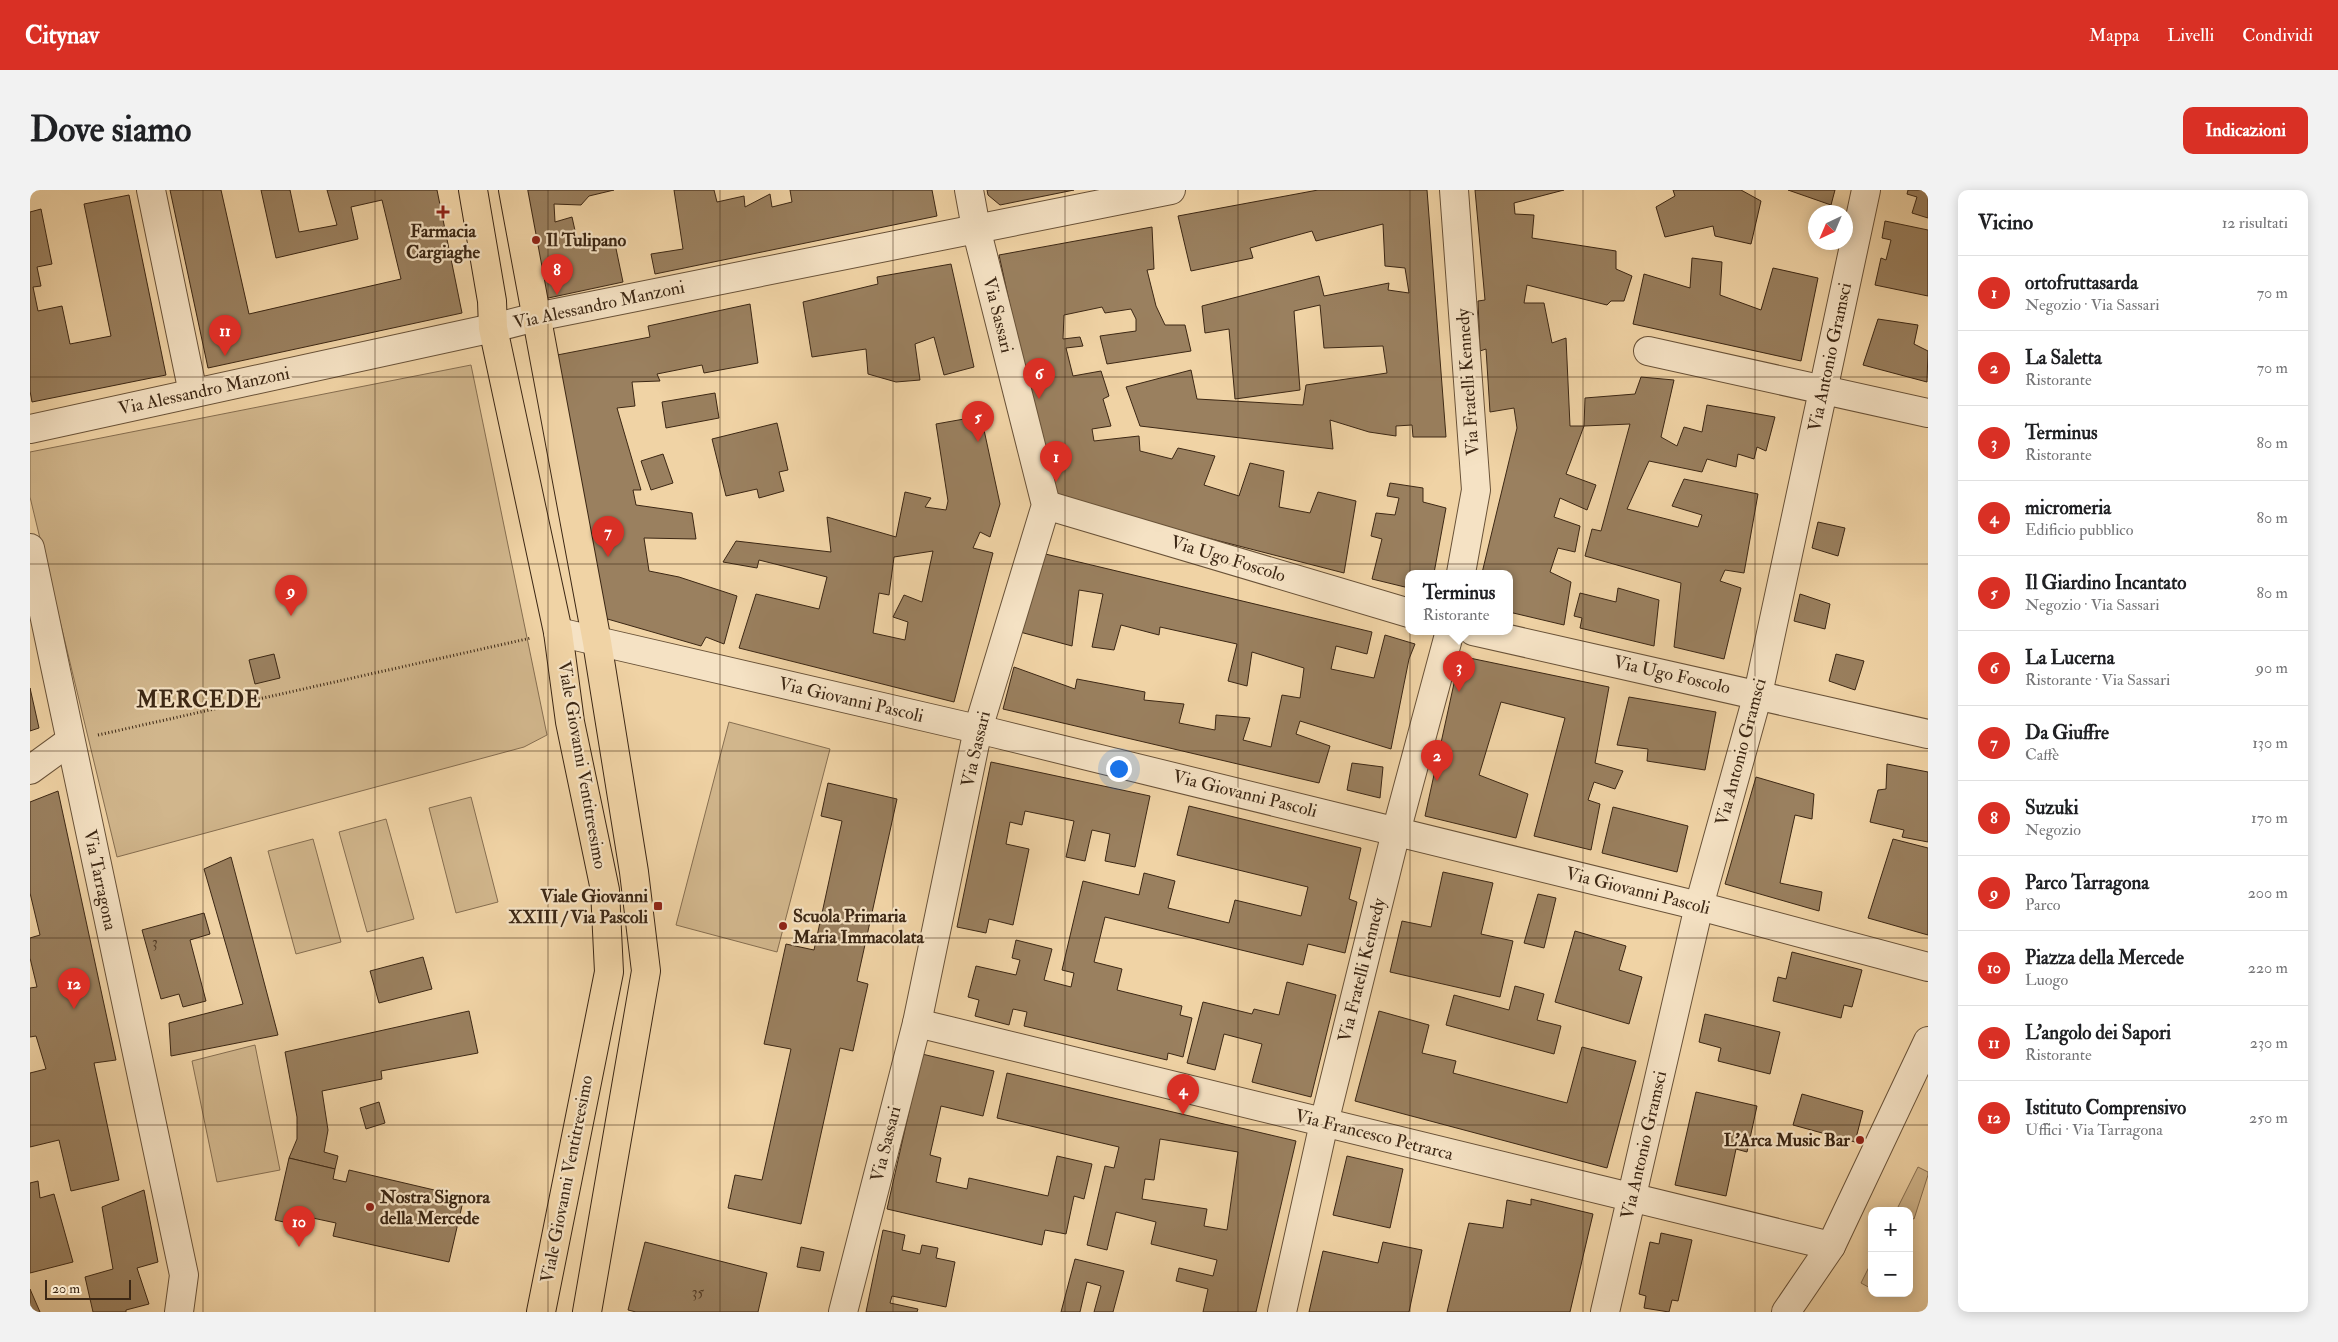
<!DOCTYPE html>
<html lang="it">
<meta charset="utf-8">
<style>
:root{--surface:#fff;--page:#f2f2f2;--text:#202124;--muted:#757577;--line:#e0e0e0;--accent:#d93025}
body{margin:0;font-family:"IM FELL Double Pica",serif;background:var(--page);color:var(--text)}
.controls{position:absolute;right:15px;bottom:15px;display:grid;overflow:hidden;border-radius:10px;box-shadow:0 2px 12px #0003}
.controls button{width:45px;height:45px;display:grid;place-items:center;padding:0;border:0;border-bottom:1px solid var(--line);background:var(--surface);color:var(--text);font:25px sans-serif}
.compass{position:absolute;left:1778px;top:15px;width:45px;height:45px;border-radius:50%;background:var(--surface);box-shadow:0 2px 12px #0003;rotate:224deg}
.scale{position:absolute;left:15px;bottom:12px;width:86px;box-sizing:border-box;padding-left:5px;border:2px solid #3c2714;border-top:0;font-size:14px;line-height:18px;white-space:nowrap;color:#3c2714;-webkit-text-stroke:4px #f5e2c4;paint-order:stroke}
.you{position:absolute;left:1088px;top:578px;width:18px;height:18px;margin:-12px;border:4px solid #fff;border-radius:50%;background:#1a73e8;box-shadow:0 0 0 8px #1a73e833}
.badge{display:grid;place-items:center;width:32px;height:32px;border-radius:50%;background:var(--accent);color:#fff;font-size:16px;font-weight:700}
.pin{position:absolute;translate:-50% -41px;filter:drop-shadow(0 1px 2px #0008)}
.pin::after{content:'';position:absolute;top:26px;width:18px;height:15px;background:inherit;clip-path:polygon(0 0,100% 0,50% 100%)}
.popup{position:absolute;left:1375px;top:380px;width:108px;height:65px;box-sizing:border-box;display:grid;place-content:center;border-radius:10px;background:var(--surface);filter:drop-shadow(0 1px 4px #0005);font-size:16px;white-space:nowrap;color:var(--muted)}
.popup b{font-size:19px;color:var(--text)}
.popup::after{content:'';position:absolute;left:50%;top:100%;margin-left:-10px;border:10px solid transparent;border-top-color:var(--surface)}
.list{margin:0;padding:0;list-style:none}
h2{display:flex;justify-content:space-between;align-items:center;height:65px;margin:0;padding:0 20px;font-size:21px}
h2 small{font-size:16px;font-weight:400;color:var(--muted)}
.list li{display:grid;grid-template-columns:32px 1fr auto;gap:15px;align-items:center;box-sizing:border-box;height:75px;padding:0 20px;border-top:1px solid var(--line)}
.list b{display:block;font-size:19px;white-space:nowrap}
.list p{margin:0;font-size:16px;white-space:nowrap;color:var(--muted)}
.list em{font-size:16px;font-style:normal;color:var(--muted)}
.map{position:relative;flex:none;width:1898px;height:1122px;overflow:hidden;border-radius:10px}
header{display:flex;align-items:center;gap:30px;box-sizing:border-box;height:70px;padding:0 25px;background:var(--accent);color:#fff}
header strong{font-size:24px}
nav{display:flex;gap:28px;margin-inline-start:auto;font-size:18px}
.intro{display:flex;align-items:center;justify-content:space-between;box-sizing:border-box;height:120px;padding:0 30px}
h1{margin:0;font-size:35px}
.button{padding:12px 22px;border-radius:10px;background:var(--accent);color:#fff;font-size:18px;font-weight:700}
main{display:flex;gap:30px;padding:0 30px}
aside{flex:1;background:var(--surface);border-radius:10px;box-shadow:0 2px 12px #0003}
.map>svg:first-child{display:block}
.green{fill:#d1b68c;stroke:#866e50}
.building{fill:#9a805f;stroke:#3c2714;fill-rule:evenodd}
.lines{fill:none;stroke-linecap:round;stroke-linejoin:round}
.minor-casing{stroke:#695238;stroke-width:30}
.major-casing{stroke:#3c2714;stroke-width:30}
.path{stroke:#3c2714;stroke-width:3;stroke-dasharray:1 2.5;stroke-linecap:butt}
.minor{stroke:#f5e2c4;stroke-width:28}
.major{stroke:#f0d3a5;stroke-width:28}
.grid{fill:none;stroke:#3c2714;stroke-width:1;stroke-opacity:0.55}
.poi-dot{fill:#8f2418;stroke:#f5e2c4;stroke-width:2}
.labels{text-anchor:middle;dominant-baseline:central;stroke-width:4.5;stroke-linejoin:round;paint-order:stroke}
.number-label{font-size:15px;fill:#543d27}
.poi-label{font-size:18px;font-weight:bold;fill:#3c2714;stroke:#f5e2c4;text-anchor:start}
.street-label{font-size:18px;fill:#3c2714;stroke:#f5e2c4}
.district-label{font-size:22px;font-weight:bold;letter-spacing:1px;fill:#3c2714;stroke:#f5e2c4}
</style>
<header>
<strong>Citynav</strong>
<nav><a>Mappa</a><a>Livelli</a><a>Condividi</a></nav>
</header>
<div class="intro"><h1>Dove siamo</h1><a class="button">Indicazioni</a></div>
<main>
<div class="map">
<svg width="1898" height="1122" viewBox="0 0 1898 1122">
<rect width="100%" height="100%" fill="#f0d3a5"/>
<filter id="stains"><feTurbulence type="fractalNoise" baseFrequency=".004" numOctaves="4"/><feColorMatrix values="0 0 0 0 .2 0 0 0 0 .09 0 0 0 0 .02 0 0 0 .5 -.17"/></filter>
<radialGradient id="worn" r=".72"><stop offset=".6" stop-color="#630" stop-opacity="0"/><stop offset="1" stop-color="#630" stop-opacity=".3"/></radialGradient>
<g class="green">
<path d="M441 175 517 545 494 557 87 667 0 307V262Z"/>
<path d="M699 532 800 559 747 762 646 735Z"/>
<path d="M441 607 468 712 426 723 399 618Z"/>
<path d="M356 629 384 729 337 742 309 642Z"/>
<path d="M283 649 311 752 266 764 238 661Z"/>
<path d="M225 855 250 980 187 992 162 871Z"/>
<path d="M1888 977 1898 982V985L1884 1029 1879 1027V1021H1866Z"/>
<path d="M1842 1071V1099L1831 1093Z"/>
</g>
<g class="building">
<path d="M140 0H191L219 124 371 89 352 10 321 17 328 49 246 68 231 0H260L269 42 307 35 297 0H407L432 123 178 178Z"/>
<path d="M488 0H584L559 6 551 15 524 14 525 32 542 27 548 54 584 49 593 92 509 110Z"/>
<path d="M644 0H684L687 12 714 6 715 17 740 4 742 17 762 12 760 0H902L907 26 625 84 621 64 653 59Z"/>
<path d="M957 0H1044L970 15 958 5Z"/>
<path d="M1288 0H1397L1416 247H1383L1382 235 1366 236V246L1339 242 1300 230 1303 259 1110 236 1096 197 1161 180 1167 209 1273 215 1276 195 1357 183 1353 156 1294 158 1290 115 1264 121 1270 200 1205 209 1199 139 1175 143 1172 116 1289 86 1294 106 1359 93 1358 100 1379 103 1375 78 1355 76 1353 34 1286 51 1282 41 1220 58 1223 68 1161 81 1148 26Z"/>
<path d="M1445 0H1534L1484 13 1485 24 1504 25 1502 48 1586 61V79L1602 86 1594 111H1581L1577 115 1497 95 1494 113H1514L1522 153 1536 148 1540 236H1554L1536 284 1566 295 1557 320 1530 308 1524 327 1550 336 1545 362 1528 358 1520 382 1541 392 1534 435 1479 422V383H1452L1487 238 1484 218 1460 222 1456 159 1450 161 1448 111 1455 110Z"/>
<path d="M1643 0H1711L1731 11 1721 54 1685 46 1683 36 1635 47 1626 17 1645 6Z"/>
<path d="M1758 0H1805L1801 15Z"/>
<path d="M1878 0H1898V28L1882 23 1887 7 1877 4Z"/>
<path d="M99 5 136 185 2 212 0 201V22L11 19 22 74 7 77 11 96 3 97 8 121 32 116 40 154 81 146 54 14Z"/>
<path d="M1855 31 1898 40V106L1845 95 1851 68 1856 70 1861 50 1852 48Z"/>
<path d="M1122 37 1124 79 1117 80 1126 116 1135 135H1155L1161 161 1077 174 1070 146 1106 141V129L1101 119 1075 123 1072 117 1034 125 1033 149 1050 147 1053 156 1036 158 1043 186 1071 181 1079 206 1073 209 1081 236 1062 239 1064 251 1109 246 1110 261 1142 269 1148 258 1185 266 1174 295 1209 306 1220 273 1254 281 1249 317 1280 323 1288 302 1326 311 1314 383 1022 308 969 65Z"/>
<path d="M1662 68 1692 72 1690 105 1731 120 1743 78 1788 88 1771 171 1603 134 1614 84 1660 98Z"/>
<path d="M921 74 944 177 914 185 904 147 885 154 890 190 866 192 838 184 836 159 782 167 773 112 848 94 847 87Z"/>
<path d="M720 114 728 173 674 183 672 175 627 184 630 191 602 192 605 216 587 218 611 300H603L606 315 662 323 666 349 614 348 619 381 649 387 707 406 694 454 676 447 671 456 574 428 522 166 620 147 618 136Z"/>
<path d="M1848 129 1888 135 1884 154 1898 161 1897 192 1833 175Z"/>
<path d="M1611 187 1644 190 1631 247 1647 256 1654 237 1672 242 1677 215 1745 227 1736 261 1727 257 1724 269 1708 264 1706 277 1677 269 1672 282 1619 271 1597 319 1668 337 1672 325 1642 316 1654 289 1728 304 1714 383 1695 380 1690 391 1711 398 1694 469 1644 457 1651 393 1555 366 1562 339 1571 341 1600 234 1554 236 1555 208 1605 204Z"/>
<path d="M685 203 689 228 636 238 632 212Z"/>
<path d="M951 226 970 314 960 347 950 342 943 358 963 363 924 512 709 458 726 404 789 419 797 387 729 370 727 378 693 372 706 351 801 362 797 327 866 347 875 302 901 308 895 317 916 320 918 311 906 234ZM903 361 892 412 874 405 863 427 878 432 875 450 843 443 849 403 859 405 864 367Z"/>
<path d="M747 233 758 280 749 282 754 301 729 308 727 299 696 306 682 249Z"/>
<path d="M633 264 643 293 621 300 611 271Z"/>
<path d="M1360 293 1393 298V312L1416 318 1404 383H1379V398L1342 389 1352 349 1341 346 1346 323 1365 325 1369 308 1357 306Z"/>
<path d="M1788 332 1815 338 1808 366 1782 358Z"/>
<path d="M1007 362 1342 442 1337 464 1306 456 1301 479 1344 488 1355 445 1385 454 1379 469 1361 559 1270 531 1266 544 1300 556 1289 593 973 519 984 477 1045 499 1047 489 1115 502 1114 510 1154 514 1149 533 1185 540 1186 525 1220 528 1213 550 1241 557 1252 505 1270 508 1274 478 1222 462 1217 496 1198 491 1207 454 1130 437 1129 445 1091 435 1084 460 1062 457 1073 404 1049 400 1042 456 990 442Z"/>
<path d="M1588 398 1629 410 1624 456 1550 438 1552 428 1544 426 1550 403 1586 412Z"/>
<path d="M1770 404 1800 414 1795 439 1764 431Z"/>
<path d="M244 464 250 488 225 494 219 470Z"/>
<path d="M1806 464 1834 471 1825 500 1799 491Z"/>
<path d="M1430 466 1579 497 1565 573 1593 581 1585 599 1564 592 1558 610 1570 614 1561 660 1504 646 1535 528 1471 512 1449 585 1498 604 1486 648 1395 626Z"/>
<path d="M0 498 9 538 0 541Z"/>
<path d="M1599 507 1686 522 1675 580 1617 571 1618 559 1587 555Z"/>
<path d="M961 572 1120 606 1105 677 1075 671 1080 644 1062 640 1055 671 1036 667 1044 631 995 621 992 635 980 632 976 654 999 659 983 735 959 729 956 743 927 737Z"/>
<path d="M1322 573 1353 577 1350 608 1317 600Z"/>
<path d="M1857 574 1898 582V652L1872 647 1874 640 1840 632 1848 600 1856 599Z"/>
<path d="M1726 587 1784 604 1782 629 1765 625 1750 693 1792 702 1789 721 1695 694Z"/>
<path d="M798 593 867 609 827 791 838 794 823 861 810 858 771 1034 698 1018 705 985 732 990 761 859 734 854 756 754 784 760 812 631 791 626Z"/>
<path d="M28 601 86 870 64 873 89 990 41 1001 29 950 0 957V883L16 879 6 846 0 847V798L7 797 0 768V748L10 745 0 703V612Z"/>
<path d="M1159 616 1331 658 1319 709 1327 712 1315 763 1278 754 1273 775 1075 727 1064 772 1092 779 1087 800 1152 816 1150 825 1162 828 1153 867 1138 863 1137 870 994 836 997 822 983 819 979 835 945 826 949 810 938 807 946 776 986 785 990 770 982 768 986 750 1022 759 1014 790 1041 797 1044 783 1032 780 1053 691 1109 705 1114 683 1145 691 1138 718 1199 733 1205 710 1271 726 1278 697 1147 665Z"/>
<path d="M1583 617 1658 636 1647 682 1572 663Z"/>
<path d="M1863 649 1898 658V745L1838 728Z"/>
<path d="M201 667 248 845 141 866 139 833 213 814 174 679Z"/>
<path d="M1413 682 1463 693 1451 744 1483 751 1470 807 1360 782 1372 731 1401 737Z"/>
<path d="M1508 704 1526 708 1514 758 1494 753Z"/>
<path d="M174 723 180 744 160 750 176 811 153 817 149 804 131 809 112 740Z"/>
<path d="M1545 741 1596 756 1589 780 1612 787 1599 834 1525 812Z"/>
<path d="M1762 762 1832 780 1822 817 1814 815 1811 828 1743 811 1748 787 1756 789Z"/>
<path d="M393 767 402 799 349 813 340 781Z"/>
<path d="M1257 792 1306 805 1281 907 1222 892 1232 854 1194 844 1185 880 1157 873 1173 812 1222 824 1224 819 1249 825Z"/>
<path d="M1485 796 1514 804 1507 830 1531 836 1524 864 1416 835 1424 805 1479 820Z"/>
<path d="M439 821 448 863 351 881 352 889 292 901 298 940 294 962 308 966 305 979 259 968 267 949V927L255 862Z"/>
<path d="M1349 821 1399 835 1392 863 1426 871 1423 883 1537 913 1552 857 1606 871 1577 978 1325 911Z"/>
<path d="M1675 824 1750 842 1740 884 1688 871 1691 858 1669 852Z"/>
<path d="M892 864 964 881 953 926 911 916 900 965 911 968 906 992 937 999 939 988 1018 1006 1027 966 1062 974 1054 1009 1044 1006 1036 1044 1015 1040 1012 1055 857 1019Z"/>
<path d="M977 883 1266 951 1226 1122H1173L1178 1099 1146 1091 1149 1078 1183 1086 1187 1070 1121 1054 1126 1032 1086 1022 1077 1060 1057 1055 1075 976 1084 978 1089 957 967 928ZM1130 949 1208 962 1197 1040 1174 1036 1177 1019 1112 1009 1115 989 1124 990Z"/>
<path d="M1666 902 1727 916 1717 962 1706 959 1696 1006 1645 995Z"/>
<path d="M1772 904 1833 921 1825 952 1763 935Z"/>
<path d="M349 912 355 933 336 939 330 918Z"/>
<path d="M1317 966 1373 979 1360 1038 1303 1025Z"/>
<path d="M259 968 305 979 303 989 316 992 319 980 434 1007 419 1072 303 1046 306 1033 278 1027 275 1037 245 1030Z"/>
<path d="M8 991 10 1008 24 1004 43 1072 0 1083V993Z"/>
<path d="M114 1000 128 1072 107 1078 119 1114 96 1120V1122H63L55 1087 83 1079 72 1017Z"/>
<path d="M1501 1009 1563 1024 1540 1122H1417L1439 1033 1473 1038 1477 1010 1501 1015Z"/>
<path d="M853 1040 875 1045 872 1060 890 1064 892 1055 908 1058 906 1068 925 1072 916 1117 862 1106 860 1113 888 1119 887 1122H836Z"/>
<path d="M1631 1043 1662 1050 1648 1111 1642 1110 1639 1122 1614 1118 1616 1106 1609 1104 1620 1052 1629 1054Z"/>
<path d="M615 1052 737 1083 728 1122H606L598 1120Z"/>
<path d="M1353 1052 1392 1060 1379 1122H1279L1293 1061 1348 1073Z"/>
<path d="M771 1057 794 1062 790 1081 767 1077Z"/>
<path d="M1045 1069 1094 1081 1083 1122H1064L1071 1096 1057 1092 1050 1122H1031Z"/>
<path d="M0 1099 10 1122H0Z"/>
</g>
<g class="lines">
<g class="minor-casing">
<g id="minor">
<path d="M121 0 163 203"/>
<path d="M1424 0 1446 300 1431 383"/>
<path d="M1618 161 1898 223"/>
<path d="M0 239 463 138 506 127 1141 0"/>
<path d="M1016 315 1379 423"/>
<path d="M0 358 154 1085 149 1122"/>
<path d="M1443 441 1898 544"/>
<path d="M528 442 960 542 1669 716 1898 777"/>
<path d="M0 580 40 551"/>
<path d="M887 833 1801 1056"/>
<path d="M813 1122 887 833 948 539 1016 315 946 38 939 0"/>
<path d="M1252 1122 1294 933 1366 642 1420 441"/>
<path d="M1575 1122 1669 716 1728 504 1836 0"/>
<path d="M1756 1122 1801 1056 1898 851"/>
</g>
</g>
<g class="major-casing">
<g id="major">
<path d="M443 0 462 111 463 138 528 442 540 532 575 700 579 782 511 1122"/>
<path d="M483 0 567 452 604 682 616 781 557 1122"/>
</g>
</g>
<path class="path" d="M68 545 501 448"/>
<use href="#minor" class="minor"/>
<use href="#major" class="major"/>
</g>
<path class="grid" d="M173 0V1122M345 0V1122M518 0V1122M690 0V1122M863 0V1122M1035 0V1122M1208 0V1122M1380 0V1122M1553 0V1122M1725 0V1122M0 187H1898M0 374H1898M0 561H1898M0 748H1898M0 935H1898"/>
<g class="poi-dot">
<path d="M410.5 14.5h5v5h5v5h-5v5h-5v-5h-5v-5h5z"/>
<circle cx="506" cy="50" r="5"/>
<rect x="623" y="711" width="10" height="10" rx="2.5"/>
<circle cx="753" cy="736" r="5"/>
<circle cx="1830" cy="950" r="5"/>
<circle cx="340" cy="1017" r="5"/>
</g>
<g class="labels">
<g class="number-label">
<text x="125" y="752">3</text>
<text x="668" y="1102">35</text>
</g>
<g class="poi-label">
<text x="413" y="41" text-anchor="middle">Farmacia<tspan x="413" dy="21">Cargiaghe</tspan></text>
<text x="516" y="50">Il Tulipano</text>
<text x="618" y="706" text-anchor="end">Viale Giovanni<tspan x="618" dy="21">XXIII / Via Pascoli</tspan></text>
<text x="763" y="726">Scuola Primaria<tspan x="763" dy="21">Maria Immacolata</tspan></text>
<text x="1820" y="950" text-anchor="end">L'Arca Music Bar</text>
<text x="350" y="1007">Nostra Signora<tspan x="350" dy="21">della Mercede</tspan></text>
</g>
<g class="street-label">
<text transform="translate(569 115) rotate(-12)">Via Alessandro Manzoni</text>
<text transform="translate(968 125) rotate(76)">Via Sassari</text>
<text transform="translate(1800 167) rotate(-78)">Via Antonio Gramsci</text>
<text transform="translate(1438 192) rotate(-94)">Via Fratelli Kennedy</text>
<text transform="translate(174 201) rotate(-12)">Via Alessandro Manzoni</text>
<text transform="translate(1198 369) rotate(17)">Via Ugo Foscolo</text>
<text transform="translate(1642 485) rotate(13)">Via Ugo Foscolo</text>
<text transform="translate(821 510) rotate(13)">Via Giovanni Pascoli</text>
<text transform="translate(946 559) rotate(-77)">Via Sassari</text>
<text transform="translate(1711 562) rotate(-75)">Via Antonio Gramsci</text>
<text transform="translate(552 575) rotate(80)">Viale Giovanni Ventitreesimo</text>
<text transform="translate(1215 604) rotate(14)">Via Giovanni Pascoli</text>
<text transform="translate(70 690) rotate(78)">Via Tarragona</text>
<text transform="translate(1608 701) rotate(14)">Via Giovanni Pascoli</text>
<text transform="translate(1332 780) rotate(-76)">Via Fratelli Kennedy</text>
<text transform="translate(1344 945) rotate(14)">Via Francesco Petrarca</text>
<text transform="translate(856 954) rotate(-76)">Via Sassari</text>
<text transform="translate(1614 955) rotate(-77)">Via Antonio Gramsci</text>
<text transform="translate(537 989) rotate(-79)">Viale Giovanni Ventitreesimo</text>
</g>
<g class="district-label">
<text x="169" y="510">MERCEDE</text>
</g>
</g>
<rect width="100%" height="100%" filter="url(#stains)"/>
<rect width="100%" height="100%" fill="url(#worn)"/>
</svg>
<div class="controls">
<button>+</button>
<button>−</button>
</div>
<svg class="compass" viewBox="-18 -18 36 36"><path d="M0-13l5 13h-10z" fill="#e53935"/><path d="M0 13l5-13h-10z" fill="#757577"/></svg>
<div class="scale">20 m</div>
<div class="you"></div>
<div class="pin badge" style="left:1026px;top:292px">1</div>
<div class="pin badge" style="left:1407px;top:591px">2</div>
<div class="pin badge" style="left:1429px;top:502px">3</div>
<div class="popup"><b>Terminus</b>Ristorante</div>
<div class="pin badge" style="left:1153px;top:925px">4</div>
<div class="pin badge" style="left:948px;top:252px">5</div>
<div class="pin badge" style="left:1009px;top:209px">6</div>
<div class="pin badge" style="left:578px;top:367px">7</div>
<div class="pin badge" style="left:527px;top:105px">8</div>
<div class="pin badge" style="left:261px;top:426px">9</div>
<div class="pin badge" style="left:269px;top:1057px">10</div>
<div class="pin badge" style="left:195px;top:166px">11</div>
<div class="pin badge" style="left:44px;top:819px">12</div>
</div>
<aside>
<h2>Vicino<small>12 risultati</small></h2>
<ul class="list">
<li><span class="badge">1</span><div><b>ortofruttasarda</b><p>Negozio · Via Sassari</p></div><em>70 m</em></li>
<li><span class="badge">2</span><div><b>La Saletta</b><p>Ristorante</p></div><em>70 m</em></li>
<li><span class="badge">3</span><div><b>Terminus</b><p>Ristorante</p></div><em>80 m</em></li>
<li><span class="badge">4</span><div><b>micromeria</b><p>Edificio pubblico</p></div><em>80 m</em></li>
<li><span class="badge">5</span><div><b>Il Giardino Incantato</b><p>Negozio · Via Sassari</p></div><em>80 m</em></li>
<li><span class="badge">6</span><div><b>La Lucerna</b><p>Ristorante · Via Sassari</p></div><em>90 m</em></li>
<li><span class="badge">7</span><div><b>Da Giuffre</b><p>Caffè</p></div><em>130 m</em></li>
<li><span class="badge">8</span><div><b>Suzuki</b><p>Negozio</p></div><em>170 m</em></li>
<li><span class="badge">9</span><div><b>Parco Tarragona</b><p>Parco</p></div><em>200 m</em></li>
<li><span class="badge">10</span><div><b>Piazza della Mercede</b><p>Luogo</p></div><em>220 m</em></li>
<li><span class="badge">11</span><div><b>L'angolo dei Sapori</b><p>Ristorante</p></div><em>230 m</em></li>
<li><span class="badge">12</span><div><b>Istituto Comprensivo</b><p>Uffici · Via Tarragona</p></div><em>250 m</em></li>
</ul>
</aside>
</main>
